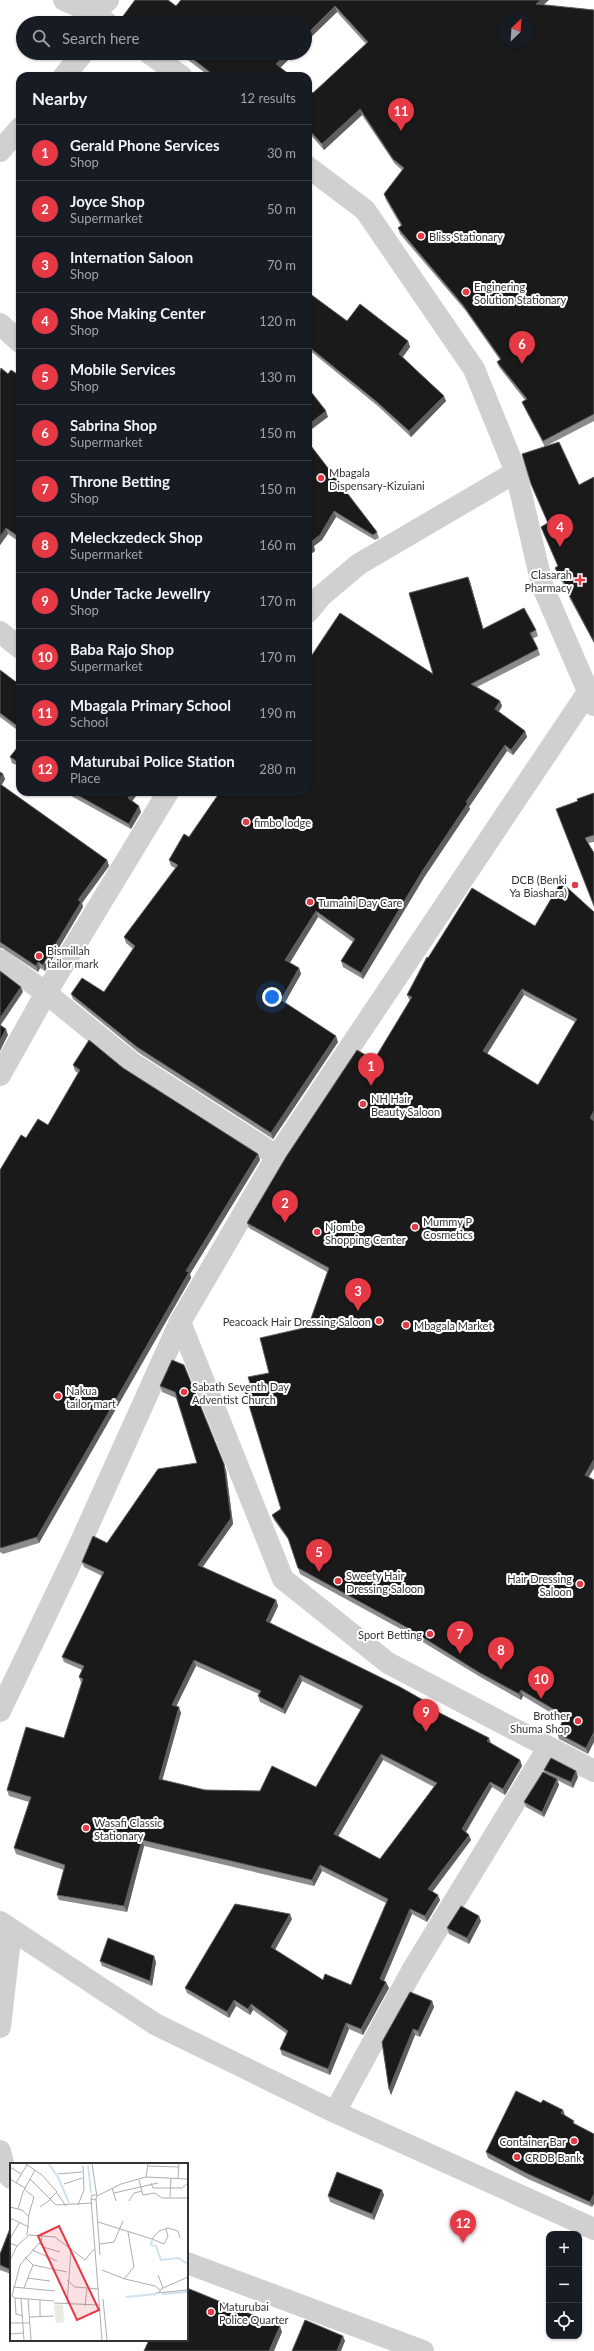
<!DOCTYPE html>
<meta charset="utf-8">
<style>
:root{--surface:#171b24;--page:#20242c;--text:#f1f3f6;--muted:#9ea1a6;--line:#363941;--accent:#e63946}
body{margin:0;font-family:Lato,sans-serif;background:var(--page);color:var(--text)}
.controls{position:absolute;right:12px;bottom:12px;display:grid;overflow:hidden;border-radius:8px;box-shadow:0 1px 3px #0004}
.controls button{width:36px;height:36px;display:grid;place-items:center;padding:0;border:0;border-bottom:1px solid var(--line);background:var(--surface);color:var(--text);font:20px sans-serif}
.compass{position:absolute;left:498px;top:12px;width:36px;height:36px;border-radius:50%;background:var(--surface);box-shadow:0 1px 3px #0004;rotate:25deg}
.you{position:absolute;left:272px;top:997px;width:14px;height:14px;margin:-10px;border:3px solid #fff;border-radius:50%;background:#1a73e8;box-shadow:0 0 0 6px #1a73e833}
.badge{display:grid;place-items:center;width:26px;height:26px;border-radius:50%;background:var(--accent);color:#fff;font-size:13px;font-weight:700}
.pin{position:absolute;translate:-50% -33px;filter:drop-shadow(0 1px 2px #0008)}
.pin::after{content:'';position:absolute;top:21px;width:14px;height:12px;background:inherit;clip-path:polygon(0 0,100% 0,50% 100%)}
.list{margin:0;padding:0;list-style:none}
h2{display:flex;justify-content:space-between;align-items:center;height:52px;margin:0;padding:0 16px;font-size:17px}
h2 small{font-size:13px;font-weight:400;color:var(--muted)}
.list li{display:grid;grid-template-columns:26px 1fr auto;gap:12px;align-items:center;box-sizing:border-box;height:56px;padding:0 16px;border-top:1px solid var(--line)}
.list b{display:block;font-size:15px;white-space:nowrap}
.list p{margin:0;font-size:13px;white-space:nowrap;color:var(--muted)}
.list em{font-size:13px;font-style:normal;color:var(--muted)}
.icon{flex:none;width:22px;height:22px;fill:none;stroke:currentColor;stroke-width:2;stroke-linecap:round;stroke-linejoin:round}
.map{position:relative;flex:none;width:594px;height:2351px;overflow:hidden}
.search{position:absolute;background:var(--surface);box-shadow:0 1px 3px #0004;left:16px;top:16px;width:296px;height:44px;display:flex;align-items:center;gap:10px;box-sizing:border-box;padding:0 14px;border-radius:22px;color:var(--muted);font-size:15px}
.panel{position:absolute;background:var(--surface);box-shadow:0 1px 3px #0004;left:16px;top:72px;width:296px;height:724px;border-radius:12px}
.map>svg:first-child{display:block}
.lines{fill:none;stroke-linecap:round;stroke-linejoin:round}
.minor{stroke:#d0d0d0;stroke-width:22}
.wall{fill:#8c8c8c;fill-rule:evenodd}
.shaded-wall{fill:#5f5f5f}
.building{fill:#1a1a1a;stroke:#5f5f5f;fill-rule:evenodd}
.poi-dot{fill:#e63946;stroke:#fff;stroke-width:1.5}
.labels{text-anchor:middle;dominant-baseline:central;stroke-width:4;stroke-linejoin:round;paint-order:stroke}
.poi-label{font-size:11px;fill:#333;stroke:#fff;text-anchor:start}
.inset-river{fill:none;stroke:#cfe2ee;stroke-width:2}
.inset-road{fill:none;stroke:#adadad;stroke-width:1}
.view{fill:#e63946;fill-opacity:0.15;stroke:#e63946;stroke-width:2}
.inset-edge{fill:none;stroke:#333;stroke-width:2}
</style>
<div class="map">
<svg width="594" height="2351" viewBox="0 0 594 2351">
<rect width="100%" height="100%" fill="#fff"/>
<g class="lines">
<g class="minor">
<path d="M64 0 94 13 107 23"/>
<path d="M94 13 108 0"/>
<path d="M149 53 181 76"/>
<path d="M64 76 83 53"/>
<path d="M0 151 20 128"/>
<path d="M308 167 365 210 474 369 516 472 542 585 594 705"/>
<path d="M0 324 20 342"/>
<path d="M308 612 321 596 359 564 516 472"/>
<path d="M0 632 20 648"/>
<path d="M0 960 46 993 132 1063 277 1156"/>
<path d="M0 1075 46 993 168 792"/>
<path d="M180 1322 283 1579 388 1663 594 1771"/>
<path d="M0 1711 79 1546 180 1322 277 1156 588 692"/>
<path d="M0 1922 155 2024 335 2112 594 2229"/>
<path d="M0 2027 11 1930"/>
<path d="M335 2112 413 1969 548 1748"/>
<path d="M0 2151 5 2172 11 2178"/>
<path d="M187 2263 423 2351"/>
</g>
</g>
<g class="wall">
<path d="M544 5 594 10V421L546 446 579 485 594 477V643L570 599 568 593H569L557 574 555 568 558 566 541 527 548 523 531 484 545 447 524 407 522 402 525 400 499 367 497 362 500 360 465 310 400 234 398 228 401 226 386 200 384 194 402 170 395 164 362 115 324 150 308 132V89L313 93 366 44 337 12 305 43V23H126L125 22 123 16 176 6Z"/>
<path d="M179 53H295L280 68 291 76H209Z"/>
<path d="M20 132V146L17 136Z"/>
<path d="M308 294 347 321 408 341 410 347 403 357 446 401 411 437 379 407 308 349Z"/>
<path d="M0 372 8 374 18 541 8 534 0 545Z"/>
<path d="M308 442 377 532 379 538 375 540 336 517 322 540 314 546 315 551 308 556Z"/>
<path d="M470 582 483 629 536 630 538 636 532 639 538 649 540 655 477 687 500 701 502 706 499 712 525 731 527 737 513 755 507 751 469 807 470 809 425 876 363 979 343 967 341 961 353 942 318 917 289 963 299 968 301 974 284 1003 338 1042 273 1139 139 1053 73 999 71 994 104 992 133 949 126 943 124 937 175 868 171 866 169 860 189 837 433 674Z"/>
<path d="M0 670 20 685V732L0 717Z"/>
<path d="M20 744V767L12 763 10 757Z"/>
<path d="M0 772 3 774 5 779 2 785 107 860 109 866 82 903 83 907 45 971 40 968 38 972 2 948H0Z"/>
<path d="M64 792H139L132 801 141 812 131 829Z"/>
<path d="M594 793V842L588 843 594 906 578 801Z"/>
<path d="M594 912V1468L589 1477 588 1754 559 1739 557 1733 563 1720 523 1696 521 1700 482 1678 408 1633 300 1574 290 1542 274 1520 272 1515 281 1509 253 1392 269 1373 308 1327 327 1272 249 1228 247 1223 374 1060 410 1001 407 995 428 958 535 926ZM524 995 575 1022 538 1085 487 1054Z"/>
<path d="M73 1065 123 1068 258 1154 260 1160 190 1274 191 1278 39 1543 3 1554 0 1552V1170L26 1138 48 1125 78 1073 75 1071Z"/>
<path d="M172 1360 226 1470 233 1524 202 1567 276 1600 278 1606 270 1623 425 1705 489 1738 491 1744 520 1760 522 1766 505 1795 492 1787 466 1832 471 1840 432 1892 440 1900 427 1922 412 1914 384 1981 389 1988 363 2035 349 2029 330 2075 282 2055 280 2049 287 2034 253 2010 250 2015 236 2006 229 2018 187 1993 185 1988 292 1919 275 1950 323 1980 351 1985 386 1903 322 1871 314 1886 144 1846 127 1912 59 1900 57 1895 64 1870 16 1854 14 1848 29 1802 9 1796 7 1790 64 1738 81 1683 79 1677 82 1670 64 1662 62 1657 102 1576 84 1567 82 1562 107 1543 197 1463 176 1398 162 1392 160 1386ZM196 1666 259 1694 258 1696 260 1702 285 1714 302 1681 361 1710 316 1787 260 1791 205 1790 162 1780 181 1713 176 1706ZM383 1760 434 1787 380 1859 338 1836Z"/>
<path d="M544 1770 578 1777 573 1788 557 1780 559 1785 544 1817 526 1807 524 1802 545 1773Z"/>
<path d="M481 1921 469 1944 449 1934 447 1928Z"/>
<path d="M100 1961 156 1962 152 1986 102 1966Z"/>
<path d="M432 2001 434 2007 420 2037 415 2035 391 2095 389 2089 382 2042Z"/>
<path d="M541 2103 563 2110 592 2207 528 2179 488 2158 486 2152Z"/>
<path d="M382 2190 384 2195 374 2220 330 2202 328 2196Z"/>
<path d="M11 2226V2274L0 2270V2254Z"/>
</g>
<g class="shaded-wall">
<path d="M541 0H549L538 10 536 4Z"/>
<path d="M335 6 337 12 305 43V36Z"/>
<path d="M287 53H295L278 70 276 64Z"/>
<path d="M360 109 362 115 324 150 322 144Z"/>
<path d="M408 341 410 347 401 359 399 354Z"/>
<path d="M444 396 446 401 411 437 409 431Z"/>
<path d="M326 411 328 417 308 432V425Z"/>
<path d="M334 511 336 517 322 540 314 546 315 551 308 556V549L311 542Z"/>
<path d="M6 528 8 534 0 545V537Z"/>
<path d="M20 530V539L18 541 16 535Z"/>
<path d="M468 577 470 582 485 635 483 629Z"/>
<path d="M500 701 502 706 497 714 495 709Z"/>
<path d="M525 731 527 737 513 755 511 750Z"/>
<path d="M505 745 507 751 469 807 470 809 425 876 363 979 361 973 423 870 466 802Z"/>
<path d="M3 774 5 779 0 787V778Z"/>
<path d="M132 792H139L130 804 128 798Z"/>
<path d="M139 806 141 812 131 829 129 824Z"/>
<path d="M107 860 109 866 82 903 83 907 45 971 43 965 78 900Z"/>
<path d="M316 911 318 917 288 966 285 960Z"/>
<path d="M38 962 40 968 38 972 36 966Z"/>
<path d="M299 968 301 974 283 1006 281 1000Z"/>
<path d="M21 987 23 992 0 1026V1018Z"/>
<path d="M522 989 524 995 485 1057 483 1051Z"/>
<path d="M6 1029 8 1035 0 1051V1041Z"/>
<path d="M336 1036 338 1042 273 1139 271 1133Z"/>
<path d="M594 1111V1120L590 1118Z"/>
<path d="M258 1154 260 1160 190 1274 191 1278 39 1543 37 1537 186 1271Z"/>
<path d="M594 1459V1468L587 1480 585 1475Z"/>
<path d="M224 1464 226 1470 233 1524 200 1571 198 1565Z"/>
<path d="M276 1600 278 1606 268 1627 266 1621Z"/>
<path d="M194 1660 196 1666 174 1711 172 1705Z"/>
<path d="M300 1675 302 1681 285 1714 283 1709Z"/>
<path d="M521 1690 523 1696 521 1700 519 1694Z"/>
<path d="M179 1707 181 1713 161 1785 159 1779Z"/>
<path d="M594 1732V1742L588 1754 586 1748Z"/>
<path d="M489 1738 491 1744 487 1741Z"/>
<path d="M381 1754 383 1760 336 1840 334 1834Z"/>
<path d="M520 1760 522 1766 505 1795 503 1789Z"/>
<path d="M576 1771 578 1777 573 1788 571 1782Z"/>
<path d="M557 1779 559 1785 544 1817 542 1812Z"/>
<path d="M490 1782 492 1787 464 1835 462 1829Z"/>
<path d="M469 1835 471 1840 430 1895 428 1889Z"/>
<path d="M142 1840 144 1846 127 1912 124 1906Z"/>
<path d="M320 1865 322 1871 314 1886 312 1880Z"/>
<path d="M438 1895 440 1900 427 1922 425 1916Z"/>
<path d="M410 1909 412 1914 382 1985 380 1979Z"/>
<path d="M290 1914 292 1919 273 1953 271 1947Z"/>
<path d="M479 1916 481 1921 469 1944 467 1938Z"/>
<path d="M154 1956 156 1962 152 1986 150 1981Z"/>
<path d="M386 1982 389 1988 363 2035 361 2029Z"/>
<path d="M234 2000 236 2006 229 2018 227 2012Z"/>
<path d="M432 2001 434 2007 420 2037 418 2031Z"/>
<path d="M251 2004 253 2010 250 2015 248 2009Z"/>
<path d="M346 2023 349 2029 330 2075 328 2069Z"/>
<path d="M413 2029 415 2035 391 2095 389 2089Z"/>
<path d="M563 2110 565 2115 561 2113Z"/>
<path d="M382 2190 384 2195 374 2220 372 2214Z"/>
<path d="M594 2194V2204L592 2207 590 2202Z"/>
<path d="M280 2326 282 2332 274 2351H269Z"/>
<path d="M343 2336 345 2341 341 2351H337Z"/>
</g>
<g class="building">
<path d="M135 0H168L176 6 181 0H541L536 4 594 10V414L543 441 522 402 527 399 497 362 501 359 463 305 398 228 402 225 384 194 404 168 393 159 360 109 322 144 308 129V89L313 93 368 42 335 6 305 36V23H132L123 16ZM504 18H528V42H504Z"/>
<path d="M185 53H287L276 64 291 76H215Z"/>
<path d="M71 72 76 76H66Z"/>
<path d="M20 132V139L17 136Z"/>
<path d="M309 293 347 321 360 304 408 341 399 354 444 396 409 431 377 402 308 346V294Z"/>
<path d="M1 368 8 374 11 370 20 376V530L16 535 6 528 0 537V372Z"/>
<path d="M308 388 326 411 308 425Z"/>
<path d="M308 442 377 532 373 535 334 511 320 535 311 542 313 545 308 549Z"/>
<path d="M559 442 579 485 594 477V642L568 593 570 592 555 568 558 566 541 527 548 523 531 484 522 454Z"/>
<path d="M468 577 483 629 524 608 536 630 530 633 538 649 471 684 500 701 495 709 525 731 511 750 505 745 466 802 468 803 423 870 361 973 341 961 355 939 316 911 285 960 299 968 281 1000 336 1036 271 1133 137 1047 71 994 82 978 104 992 135 946 124 937 178 865 169 860 184 834 189 837 220 792H308V661L340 613 433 674 409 593Z"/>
<path d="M0 670 20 685V728L0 713Z"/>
<path d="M20 744V763L10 757Z"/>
<path d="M0 772 3 774 0 778Z"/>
<path d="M0 784 107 860 78 900 81 902 43 965 38 962 36 966 0 942Z"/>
<path d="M72 792H132L128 798 139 806 129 824Z"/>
<path d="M594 793V835L585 838 594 853V906L556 809 578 801 577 799Z"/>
<path d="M561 882 594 912V1111L590 1118 594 1121V1459L585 1475 594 1480V1732L586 1748 557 1733 565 1716 521 1690 519 1694 480 1673 406 1627 298 1568 288 1538 272 1515 281 1509 244 1389 253 1392 248 1377 269 1373 260 1338 308 1327 329 1268 247 1223 286 1157 357 1050 374 1060 412 997 407 995 427 957 428 958 472 888 535 926ZM522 989 577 1019 538 1085 483 1051Z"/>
<path d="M0 971 21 987 0 1018Z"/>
<path d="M0 1025 6 1029 0 1041Z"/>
<path d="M89 1040 123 1068 258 1154 186 1271 189 1272 37 1537 1 1548 0 1547V1170L21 1135 26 1138 38 1119 48 1125 80 1070 73 1065Z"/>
<path d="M172 1360 184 1365 224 1464 231 1518 198 1565 276 1600 266 1621 400 1687 423 1700 422 1704 489 1738 487 1741 520 1760 503 1789 490 1782 462 1829 469 1835 428 1889 438 1895 425 1916 410 1909 380 1979 386 1982 361 2029 346 2023 328 2069 280 2049 288 2031 251 2004 248 2009 234 2000 227 2012 185 1988 235 1904 290 1914 271 1947 323 1980 325 1974 351 1985 388 1899 320 1865 312 1880 142 1840 124 1906 57 1895 65 1865 14 1848 31 1797 7 1790 26 1727 64 1738 83 1679 79 1677 84 1666 62 1657 104 1572 82 1562 93 1536 107 1543 158 1469 197 1463 175 1392 160 1386ZM194 1660 261 1691 258 1696 283 1709 300 1675 363 1706 316 1787 272 1766 260 1791 205 1790 159 1779 179 1707 172 1705ZM381 1754 437 1783 380 1859 334 1834Z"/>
<path d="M551 1758 576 1771 571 1782 544 1770Z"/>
<path d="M543 1772 557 1779 542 1812 524 1802Z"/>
<path d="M461 1906 479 1916 467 1938 447 1928Z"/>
<path d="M108 1938 154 1956 150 1981 100 1961Z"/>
<path d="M410 1992 432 2001 418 2031 413 2029 389 2089 382 2042Z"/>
<path d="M516 2091 541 2103 543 2100 563 2110 561 2113 574 2121 573 2123 594 2134V2194L590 2202 526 2173 486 2152Z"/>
<path d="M337 2172 382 2190 372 2214 328 2196Z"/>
<path d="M11 2226V2270L0 2265V2254Z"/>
<path d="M187 2288 280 2326 269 2351H144L149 2340H187Z"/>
<path d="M305 2320 343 2336 337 2351H292Z"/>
</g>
<g class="poi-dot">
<circle cx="421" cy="236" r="4"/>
<circle cx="466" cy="292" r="4"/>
<circle cx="321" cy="478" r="4"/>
<path d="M578 574h4v4h4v4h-4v4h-4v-4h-4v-4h4z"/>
<circle cx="246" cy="822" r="4"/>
<circle cx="575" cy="885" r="4"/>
<circle cx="310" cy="902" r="4"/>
<circle cx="39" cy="956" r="4"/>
<circle cx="363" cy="1104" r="4"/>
<circle cx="415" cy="1227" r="4"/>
<circle cx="317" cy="1232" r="4"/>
<circle cx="379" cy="1321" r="4"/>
<circle cx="406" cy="1325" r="4"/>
<circle cx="184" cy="1392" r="4"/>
<circle cx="58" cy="1396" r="4"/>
<circle cx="338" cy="1581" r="4"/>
<circle cx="580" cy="1584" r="4"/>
<circle cx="430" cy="1634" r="4"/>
<circle cx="578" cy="1721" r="4"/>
<circle cx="86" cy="1828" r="4"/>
<circle cx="574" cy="2141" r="4"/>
<circle cx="517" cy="2157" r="4"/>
<circle cx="211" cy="2312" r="4"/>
</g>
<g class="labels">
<g class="poi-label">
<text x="429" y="236">Bliss Stationary</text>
<text x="474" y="286">Enginering<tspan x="474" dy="13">Solution Stationary</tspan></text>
<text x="329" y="472">Mbagala<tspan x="329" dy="13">Dispensary-Kizuiani</tspan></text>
<text x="572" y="574" text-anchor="end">Clasarah<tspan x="572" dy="13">Pharmacy</tspan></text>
<text x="254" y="822">fimbo lodge</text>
<text x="567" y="879" text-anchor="end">DCB (Benki<tspan x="567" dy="13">Ya Biashara)</tspan></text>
<text x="318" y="902">Tumaini Day Care</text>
<text x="47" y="950">Bismillah<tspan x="47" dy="13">tailor mark</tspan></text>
<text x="371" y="1098">NH Hair<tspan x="371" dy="13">Beauty Saloon</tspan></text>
<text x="423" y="1221">Mummy P<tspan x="423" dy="13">Cosmetics</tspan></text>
<text x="325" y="1226">Njombe<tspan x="325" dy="13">Shopping Center</tspan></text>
<text x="371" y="1321" text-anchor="end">Peacoack Hair Dressing Saloon</text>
<text x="414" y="1325">Mbagala Market</text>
<text x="192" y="1386">Sabath Seventh Day<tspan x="192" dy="13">Adventist Church</tspan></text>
<text x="66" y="1390">Nakua<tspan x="66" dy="13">tailor mart</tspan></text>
<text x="346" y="1575">Sweety Hair<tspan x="346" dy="13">Dressing Saloon</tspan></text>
<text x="572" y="1578" text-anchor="end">Hair Dressing<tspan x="572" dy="13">Saloon</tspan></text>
<text x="422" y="1634" text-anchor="end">Sport Betting</text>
<text x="570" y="1715" text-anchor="end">Brother<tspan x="570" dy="13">Shuma Shop</tspan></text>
<text x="94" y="1822">Wasafi Classic<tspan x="94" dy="13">Stationary</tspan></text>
<text x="566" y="2141" text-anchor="end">Container Bar</text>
<text x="525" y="2157">CRDB Bank</text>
<text x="219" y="2306">Maturubai<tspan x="219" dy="13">Police Quarter</tspan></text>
</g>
</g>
<g transform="translate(10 2163)">
<rect width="178" height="178" fill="#fff"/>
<path d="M53 141 54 159 46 160 44 142Z" fill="#e6ecdf"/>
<path class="inset-river" d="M39 1 49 16 59 40M78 2 81 30M142 77 141 82 146 83 151 97 168 95 178 101M152 131 178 129M116 134 147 131"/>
<path class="inset-road" d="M16 1 32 12 47 29 40 36M82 1 87 34 85 37 81 36 82 32H86M138 3 169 4M0 4 11 11M48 11 72 9M136 14 138 1M168 15 169 1M0 16 15 25M20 16 46 42 82 40M129 17 133 32 145 30 152 35H178M6 20 17 2M141 20 143 25H172L178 20M54 21 72 15M102 25 106 38M14 26 24 34 19 51 17 72M47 30 56 43M104 30 148 20M87 33 111 21 136 14 178 16M160 34 161 15M81 36 92 177M86 36 90 92M119 38 124 30 132 28M68 42 74 27 73 3M0 44 12 47 18 53M30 44 40 37M8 46 13 29 25 7M0 55 19 64M88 59 142 76 149 68 158 65 168 68 170 75M32 72 31 78 10 102 2 133 5 135 44 138M0 76 9 60M142 76 154 81 158 73 156 66M0 80 7 83 19 72 45 74 75 97 84 86M29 80 33 84 50 89M90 81 104 79 113 58M22 87 47 98M15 94 23 102 57 109M0 97 7 83M92 107 115 116 145 123 150 127M148 112 153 125M17 115 40 118M114 116 124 104 118 69M57 117 65 124 89 126M3 124 45 128M14 125 23 102M146 130 178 127M149 130 151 126 178 114M5 135 6 151 13 153M11 136 14 177M18 136 21 177M93 136 97 177M30 137V154M44 140 89 142M57 141 61 88M75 143 77 126M20 154 44 153M0 160H20M0 171 13 170"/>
<path class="view" d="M49 63 89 147 67 157 28 73Z"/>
<rect width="178" height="178" class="inset-edge"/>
</g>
</svg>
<div class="controls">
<button>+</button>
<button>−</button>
<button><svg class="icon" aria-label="locate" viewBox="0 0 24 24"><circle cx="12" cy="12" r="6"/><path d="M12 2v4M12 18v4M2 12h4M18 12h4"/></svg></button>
</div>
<svg class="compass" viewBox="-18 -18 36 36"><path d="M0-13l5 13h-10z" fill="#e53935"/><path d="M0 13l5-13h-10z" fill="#9ea1a6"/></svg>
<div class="you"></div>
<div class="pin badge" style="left:371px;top:1086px">1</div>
<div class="pin badge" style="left:285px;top:1223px">2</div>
<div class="pin badge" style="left:358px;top:1311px">3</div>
<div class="pin badge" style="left:560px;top:547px">4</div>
<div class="pin badge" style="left:319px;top:1572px">5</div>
<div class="pin badge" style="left:522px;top:364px">6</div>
<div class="pin badge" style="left:460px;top:1654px">7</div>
<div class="pin badge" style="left:501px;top:1670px">8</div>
<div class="pin badge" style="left:426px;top:1732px">9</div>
<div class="pin badge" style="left:541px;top:1699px">10</div>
<div class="pin badge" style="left:401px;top:131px">11</div>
<div class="pin badge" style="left:463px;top:2243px">12</div>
<div class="search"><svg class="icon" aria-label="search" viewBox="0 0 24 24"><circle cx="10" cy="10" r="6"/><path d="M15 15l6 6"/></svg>Search here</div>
<section class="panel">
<h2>Nearby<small>12 results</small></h2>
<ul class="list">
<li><span class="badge">1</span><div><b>Gerald Phone Services</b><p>Shop</p></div><em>30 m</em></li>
<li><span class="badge">2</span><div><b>Joyce Shop</b><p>Supermarket</p></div><em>50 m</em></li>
<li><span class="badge">3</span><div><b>Internation Saloon</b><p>Shop</p></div><em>70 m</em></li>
<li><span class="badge">4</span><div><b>Shoe Making Center</b><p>Shop</p></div><em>120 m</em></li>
<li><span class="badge">5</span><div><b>Mobile Services</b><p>Shop</p></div><em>130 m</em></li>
<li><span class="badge">6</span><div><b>Sabrina Shop</b><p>Supermarket</p></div><em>150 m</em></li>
<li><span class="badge">7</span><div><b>Throne Betting</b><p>Shop</p></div><em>150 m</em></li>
<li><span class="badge">8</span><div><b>Meleckzedeck Shop</b><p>Supermarket</p></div><em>160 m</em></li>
<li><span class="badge">9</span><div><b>Under Tacke Jewellry</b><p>Shop</p></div><em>170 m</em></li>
<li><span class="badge">10</span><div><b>Baba Rajo Shop</b><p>Supermarket</p></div><em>170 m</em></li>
<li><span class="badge">11</span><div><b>Mbagala Primary School</b><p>School</p></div><em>190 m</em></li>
<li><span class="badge">12</span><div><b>Maturubai Police Station</b><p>Place</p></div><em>280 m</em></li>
</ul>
</section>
</div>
